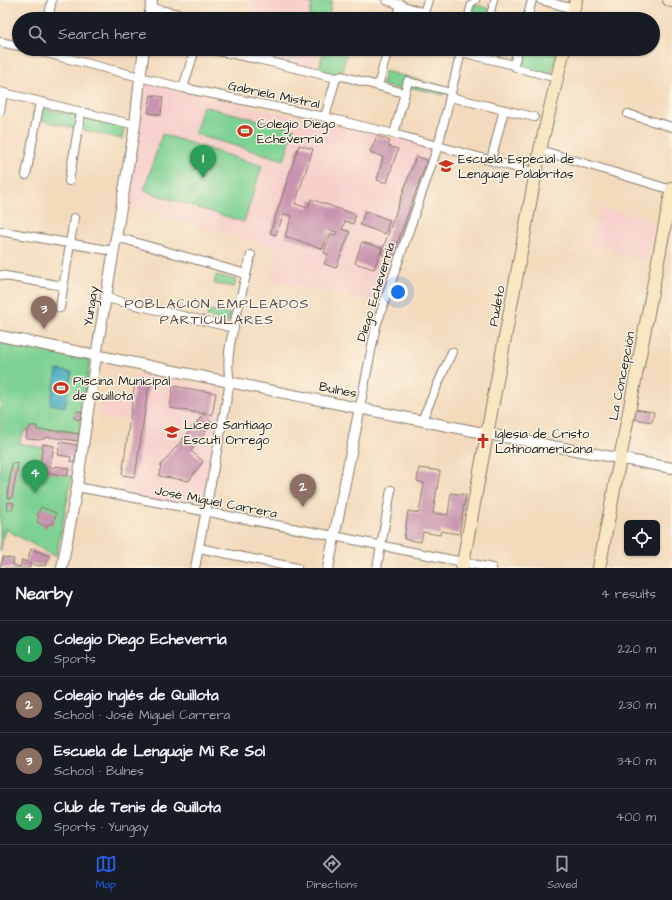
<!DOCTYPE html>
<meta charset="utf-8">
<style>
:root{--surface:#171b24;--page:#20242c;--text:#f1f3f6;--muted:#9ea1a6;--line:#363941;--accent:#2563eb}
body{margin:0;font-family:"Architects Daughter",sans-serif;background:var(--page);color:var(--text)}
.controls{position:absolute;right:12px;bottom:12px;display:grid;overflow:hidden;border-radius:6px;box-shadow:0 1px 3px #0004}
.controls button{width:36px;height:36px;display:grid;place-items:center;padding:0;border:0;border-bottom:1px solid var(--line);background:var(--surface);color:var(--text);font:20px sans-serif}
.you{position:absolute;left:398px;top:292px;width:14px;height:14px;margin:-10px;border:3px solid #fff;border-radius:50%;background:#1a73e8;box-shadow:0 0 0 6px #1a73e833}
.badge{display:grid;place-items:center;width:26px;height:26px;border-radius:50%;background:var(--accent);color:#fff;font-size:13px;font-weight:700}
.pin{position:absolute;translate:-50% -33px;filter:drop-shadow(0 1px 2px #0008)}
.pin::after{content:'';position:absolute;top:21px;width:14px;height:12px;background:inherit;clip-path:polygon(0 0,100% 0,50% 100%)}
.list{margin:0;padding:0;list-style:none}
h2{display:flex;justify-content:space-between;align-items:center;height:52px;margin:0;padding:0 16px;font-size:17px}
h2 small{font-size:13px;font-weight:400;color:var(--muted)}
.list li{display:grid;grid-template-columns:26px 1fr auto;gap:12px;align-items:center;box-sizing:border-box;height:56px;padding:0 16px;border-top:1px solid var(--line)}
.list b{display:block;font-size:15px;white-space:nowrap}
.list p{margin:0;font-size:13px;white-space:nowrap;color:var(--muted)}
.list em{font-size:13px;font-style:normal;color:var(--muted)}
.icon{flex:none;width:22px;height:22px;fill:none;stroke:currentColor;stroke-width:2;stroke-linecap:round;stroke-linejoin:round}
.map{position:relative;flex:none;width:672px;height:568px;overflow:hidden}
.search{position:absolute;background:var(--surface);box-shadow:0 1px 3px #0004;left:12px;right:12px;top:12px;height:44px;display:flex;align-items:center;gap:10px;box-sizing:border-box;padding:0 14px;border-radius:22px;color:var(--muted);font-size:15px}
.sheet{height:276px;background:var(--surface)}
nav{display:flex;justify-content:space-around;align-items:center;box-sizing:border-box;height:56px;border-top:1px solid var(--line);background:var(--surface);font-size:11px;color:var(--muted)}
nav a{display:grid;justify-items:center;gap:2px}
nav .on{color:var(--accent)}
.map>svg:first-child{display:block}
.built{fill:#f7d0cc}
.green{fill:#7dd193;stroke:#4c7658}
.water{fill:#3fabbf;stroke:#2e646e}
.building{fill:#c894af}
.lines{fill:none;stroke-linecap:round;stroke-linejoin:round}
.pedestrian-casing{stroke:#887b6c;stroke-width:8}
.minor-casing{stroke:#887b6c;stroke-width:10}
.tertiary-casing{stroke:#887b6c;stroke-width:12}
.secondary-casing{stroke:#887b6c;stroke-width:14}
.pedestrian{stroke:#fff;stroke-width:6}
.minor{stroke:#fff;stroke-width:8}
.tertiary{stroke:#fff;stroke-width:10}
.secondary{stroke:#f9e7c3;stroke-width:12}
.labels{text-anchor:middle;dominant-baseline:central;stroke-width:3;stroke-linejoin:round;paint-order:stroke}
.street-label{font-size:13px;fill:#1c1c1c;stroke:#fcf5e5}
.poi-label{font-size:13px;fill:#1c1c1c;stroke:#fcf5e5;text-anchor:start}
.neighbourhood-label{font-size:14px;letter-spacing:1px;fill:#58464f;stroke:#fcf5e5}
</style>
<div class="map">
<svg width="672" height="568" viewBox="0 0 672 568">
<rect width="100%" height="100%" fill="#fcf5e5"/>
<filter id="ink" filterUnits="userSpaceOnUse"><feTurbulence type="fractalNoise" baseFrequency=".025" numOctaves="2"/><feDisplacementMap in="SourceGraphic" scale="8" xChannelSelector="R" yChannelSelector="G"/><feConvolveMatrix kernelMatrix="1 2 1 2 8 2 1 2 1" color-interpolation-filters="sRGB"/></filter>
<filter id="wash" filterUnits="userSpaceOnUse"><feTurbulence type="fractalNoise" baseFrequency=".012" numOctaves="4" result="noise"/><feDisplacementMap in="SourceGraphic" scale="16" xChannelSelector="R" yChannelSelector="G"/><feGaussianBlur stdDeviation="0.9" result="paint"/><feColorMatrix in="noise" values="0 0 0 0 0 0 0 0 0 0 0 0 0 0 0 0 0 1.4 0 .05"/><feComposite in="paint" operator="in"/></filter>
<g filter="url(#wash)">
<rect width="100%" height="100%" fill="#f3dabc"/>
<g class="built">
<path d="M254 0H297L312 4 309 17 316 19H248Z"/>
<path d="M239 49H319L313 70 238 51Z"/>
<path d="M146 83 433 147 379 304 271 280 276 248 127 206Z"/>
<path d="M600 208 639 216 655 223 645 261 590 244Z"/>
<path d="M137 373 223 390 202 510 119 493 130 421 98 416 101 400 132 404Z"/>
<path d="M25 430 61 431 79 434 72 476 39 471 43 448 19 443Z"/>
</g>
<g class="green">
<path d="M297 0H332L328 19 309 18 312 4Z"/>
<path d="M473 4 490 9 488 19H469Z"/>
<path d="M324 49H348L342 71 336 74 319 69Z"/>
<path d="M521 49H549L557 51 551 76 516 67Z"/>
<path d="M385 71 445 87 443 95 405 86 403 90 382 85Z"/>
<path d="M203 106 294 129 284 160 195 134Z"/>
<path d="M42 108 124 127 122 139 40 120Z"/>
<path d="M162 134 262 166 244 222 144 191Z"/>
<path d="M216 275 236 280 234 287 214 284Z"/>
<path d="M208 310 230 314 229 322 207 317Z"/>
<path d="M0 342 90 360 79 434 61 431 25 430 19 443 43 448 39 471 72 476 56 557 5 529 0 552Z"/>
</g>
<path class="water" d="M57 370 72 372 65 407 50 404Z"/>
<g id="blocks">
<g class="building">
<path d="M151 95 163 97 161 115 148 113Z"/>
<path d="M377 136 390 141 388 146 398 149 387 183 377 180 383 157 370 152Z"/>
<path d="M299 145 313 149 295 204 308 208 311 199 356 215 353 224 345 221 342 229 350 232 336 268 324 264 328 254 324 253 331 233 335 235 337 232 329 230 323 249 285 236 292 216 284 214 276 235 270 233Z"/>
<path d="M416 156 427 160 392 258 381 254Z"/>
<path d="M365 211 390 220 385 234 360 225Z"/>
<path d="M362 242 382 248 374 269 355 263Z"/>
<path d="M135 382 149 384 135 477 122 475Z"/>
<path d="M173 386 216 393 212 415 170 408Z"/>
<path d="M635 409 654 412 652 422 633 419Z"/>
<path d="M78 411 82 412 81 418 78 420 74 418V415Z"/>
<path d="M204 414 212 423 191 451 203 461 189 481 159 476 161 465Z"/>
<path d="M30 426H37V430L61 431 79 434 78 441 49 437 40 440 26 439 27 430H29Z"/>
<path d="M60 442 78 445 75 462 70 461 71 457 58 455Z"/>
<path d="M43 444 54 446 50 467 54 468 55 466 69 468 67 476 39 471Z"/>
<path d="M12 463 18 464 12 498H7Z"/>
<path d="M419 468 440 471 433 513 448 515 451 493 466 495 459 534 441 531 440 535 423 532 421 542 404 539 408 511 419 513 424 483 417 481Z"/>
<path d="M8 502 14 503 12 510H7Z"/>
<path d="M41 507 56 513 53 525 48 523 47 528 37 522 39 516 37 515Z"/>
<path d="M31 549 49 556 45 566 40 565 39 566 30 563V568H0L3 557 14 559 13 565 20 567 22 560 27 562Z"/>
</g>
</g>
</g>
<g filter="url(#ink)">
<use href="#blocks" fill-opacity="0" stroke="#887b6c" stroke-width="1"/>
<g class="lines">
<g class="pedestrian-casing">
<g id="pedestrian">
<path d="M467 19 471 4 476 0"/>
<path d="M489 19 494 0"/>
<path d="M514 65 515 68 557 79"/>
<path d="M408 81 451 92"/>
</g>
</g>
<g class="minor-casing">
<g id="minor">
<path d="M386 0 424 13"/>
<path d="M541 0 574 9"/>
<path d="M151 8 200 19"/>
<path d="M48 19 52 0"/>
<path d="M397 19 401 4"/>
<path d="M422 19 428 0"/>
<path d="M527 19 532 0"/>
<path d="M0 42 19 46"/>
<path d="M30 49 183 88 325 117 394 134 536 173"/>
<path d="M207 49 258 59 336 78"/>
<path d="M449 49 514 65 518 49"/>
<path d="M378 86 388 49"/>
<path d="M183 88 195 49"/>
<path d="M0 92 135 125"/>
<path d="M450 97 534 117"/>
<path d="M0 111 3 93"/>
<path d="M628 114 672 127"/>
<path d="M325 117 336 78 342 76 404 93"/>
<path d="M394 134 408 81"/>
<path d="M540 150 672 190"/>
<path d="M491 160 504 110"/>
<path d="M26 175 40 102"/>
<path d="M69 181 81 112"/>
<path d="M0 231 113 251"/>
<path d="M116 237 246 274"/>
<path d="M0 275 63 286"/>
<path d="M106 298 234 328"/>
<path d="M60 308 74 218"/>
<path d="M360 407 376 326 438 146 461 52"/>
<path d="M422 420 452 352"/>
<path d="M77 487 334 536 492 568"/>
<path d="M199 548 297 568"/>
<path d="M195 568 230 382C225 359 232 335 237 312 242 293 246 274 251 255"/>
<path d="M377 568 391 490"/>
</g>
</g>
<g class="tertiary-casing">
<g id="tertiary">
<path d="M149 19 152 0"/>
<path d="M0 336 488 434 672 468"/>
<path d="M62 568 77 487 96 356 135 125 140 78 144 49"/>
<path d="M328 568 360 407"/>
</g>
</g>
<g class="secondary-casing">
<g id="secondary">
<path d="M669 0 672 1"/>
<path d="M571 19 576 0"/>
<path d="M462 568 540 150 564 49"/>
<path d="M599 568 672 188"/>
</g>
</g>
<use href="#pedestrian" class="pedestrian"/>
<use href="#minor" class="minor"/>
<use href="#tertiary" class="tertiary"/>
<use href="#secondary" class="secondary"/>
</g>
</g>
<defs>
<g id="stadium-bare" transform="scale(1.2)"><path d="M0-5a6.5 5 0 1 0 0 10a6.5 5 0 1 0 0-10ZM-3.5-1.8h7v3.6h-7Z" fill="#c8321e" stroke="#fcf5e5" stroke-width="2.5" paint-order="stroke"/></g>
<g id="school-bare" transform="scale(1.2)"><path d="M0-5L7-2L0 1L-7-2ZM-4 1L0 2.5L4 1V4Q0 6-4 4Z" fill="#c8321e" stroke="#fcf5e5" stroke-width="2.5" paint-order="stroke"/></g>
<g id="church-bare" transform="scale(1.2)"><path d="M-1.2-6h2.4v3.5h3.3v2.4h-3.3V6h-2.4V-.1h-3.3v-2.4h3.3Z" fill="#c8321e" stroke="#fcf5e5" stroke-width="2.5" paint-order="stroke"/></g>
</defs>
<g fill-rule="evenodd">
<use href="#stadium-bare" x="245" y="131"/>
<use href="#school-bare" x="446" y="166"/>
<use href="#stadium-bare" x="61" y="388"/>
<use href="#school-bare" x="172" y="432"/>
<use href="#church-bare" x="483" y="441"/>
</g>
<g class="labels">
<g class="street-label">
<text transform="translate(274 95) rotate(12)">Gabriela Mistral</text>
<text transform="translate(376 292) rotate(-73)">Diego Echeverría</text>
<text transform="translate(91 306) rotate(-81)">Yungay</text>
<text transform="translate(497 306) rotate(-80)">Pudeto</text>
<text transform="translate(622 376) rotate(-79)">La Concepción</text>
<text transform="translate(338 390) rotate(11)">Bulnes</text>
<text transform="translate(216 502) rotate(11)">José Miguel Carrera</text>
</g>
<g class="poi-label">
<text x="257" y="124">Colegio Diego<tspan x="257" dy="15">Echeverría</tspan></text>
<text x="458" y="159">Escuela Especial de<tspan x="458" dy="15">Lenguaje Palabritas</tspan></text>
<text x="73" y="381">Piscina Municipal<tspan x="73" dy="15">de Quillota</tspan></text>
<text x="184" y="425">Liceo Santiago<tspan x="184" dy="15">Escuti Orrego</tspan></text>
<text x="495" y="434">Iglesia de Cristo<tspan x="495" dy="15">Latinoamericana</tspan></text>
</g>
<g class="neighbourhood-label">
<text x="217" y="304">POBLACIÓN EMPLEADOS<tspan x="217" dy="16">PARTICULARES</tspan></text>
</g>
</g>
</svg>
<div class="controls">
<button><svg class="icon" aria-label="locate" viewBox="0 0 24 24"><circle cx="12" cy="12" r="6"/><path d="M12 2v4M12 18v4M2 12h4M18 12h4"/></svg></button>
</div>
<div class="you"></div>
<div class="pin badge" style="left:203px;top:178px;background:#2e9e5b">1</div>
<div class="pin badge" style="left:303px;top:507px;background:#8d6e63">2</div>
<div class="pin badge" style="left:44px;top:329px;background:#8d6e63">3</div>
<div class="pin badge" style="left:35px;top:493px;background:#2e9e5b">4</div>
<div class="search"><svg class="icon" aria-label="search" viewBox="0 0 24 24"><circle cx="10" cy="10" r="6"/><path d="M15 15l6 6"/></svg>Search here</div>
</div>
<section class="sheet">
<h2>Nearby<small>4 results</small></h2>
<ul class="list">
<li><span class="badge" style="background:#2e9e5b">1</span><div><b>Colegio Diego Echeverria</b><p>Sports</p></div><em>220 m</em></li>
<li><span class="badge" style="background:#8d6e63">2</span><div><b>Colegio Inglés de Quillota</b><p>School · José Miguel Carrera</p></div><em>230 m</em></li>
<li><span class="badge" style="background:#8d6e63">3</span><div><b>Escuela de Lenguaje Mi Re Sol</b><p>School · Bulnes</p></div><em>340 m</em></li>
<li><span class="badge" style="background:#2e9e5b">4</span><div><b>Club de Tenis de Quillota</b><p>Sports · Yungay</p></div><em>400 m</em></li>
</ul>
</section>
<nav>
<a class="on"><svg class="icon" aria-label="map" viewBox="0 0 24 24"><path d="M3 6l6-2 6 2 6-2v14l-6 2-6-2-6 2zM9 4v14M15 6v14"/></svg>Map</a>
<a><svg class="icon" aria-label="directions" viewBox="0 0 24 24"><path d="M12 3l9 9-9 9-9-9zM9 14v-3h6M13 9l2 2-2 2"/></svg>Directions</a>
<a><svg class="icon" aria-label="saved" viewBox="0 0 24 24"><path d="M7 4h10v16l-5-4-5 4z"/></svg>Saved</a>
</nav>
